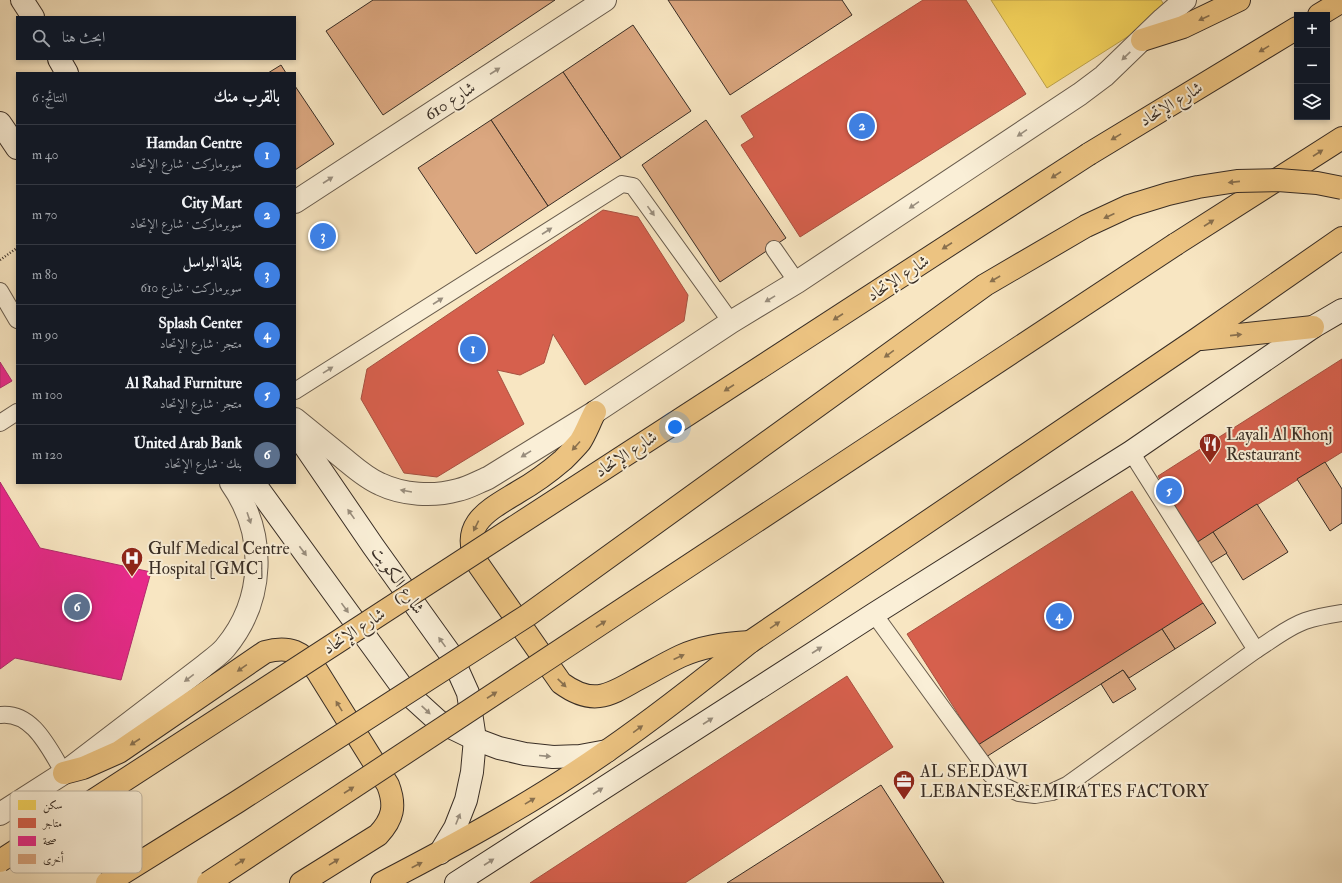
<!DOCTYPE html>
<html lang="ar">
<meta charset="utf-8">
<style>
:root{--surface:#171b24;--page:#242831;--text:#f1f3f6;--muted:#9ea1a6;--line:#363941;--accent:#c59692}
body{margin:0;font-family:"IM FELL Double Pica",Amiri,serif;background:var(--page);color:var(--text);direction:rtl}
.controls{position:absolute;right:12px;top:12px;display:grid;overflow:hidden;border-radius:0px;box-shadow:0 2px 6px #0003}
.controls button{width:36px;height:36px;display:grid;place-items:center;padding:0;border:0;border-bottom:1px solid var(--line);background:var(--surface);color:var(--text);font:20px sans-serif}
.you{position:absolute;left:675px;top:427px;width:14px;height:14px;margin:-10px;border:3px solid #fff;border-radius:50%;background:#1a73e8;box-shadow:0 0 0 6px #1a73e833}
.badge{display:grid;place-items:center;width:26px;height:26px;border-radius:50%;background:var(--accent);color:#fff;font-size:13px;font-weight:700}
.pin{position:absolute;translate:-50% -50%;border:2px solid #fff;box-shadow:0 1px 4px #0006}
.list{margin:0;padding:0;list-style:none}
h2{display:flex;justify-content:space-between;align-items:center;height:52px;margin:0;padding:0 16px;font-size:17px}
h2 small{font-size:13px;font-weight:400;color:var(--muted)}
.list li{display:grid;grid-template-columns:26px 1fr auto;gap:12px;align-items:center;box-sizing:border-box;height:60px;padding:0 16px;border-top:1px solid var(--line)}
.list b{display:block;font-size:15px;white-space:nowrap}
.list p{margin:0;font-size:13px;white-space:nowrap;color:var(--muted)}
.list em{font-size:13px;font-style:normal;color:var(--muted)}
.icon{flex:none;width:22px;height:22px;fill:none;stroke:currentColor;stroke-width:2;stroke-linecap:round;stroke-linejoin:round}
.map{position:relative;flex:none;width:1342px;height:883px;overflow:hidden;direction:ltr}
.search{position:absolute;background:var(--surface);box-shadow:0 2px 6px #0003;left:16px;top:16px;width:280px;height:44px;display:flex;align-items:center;gap:10px;box-sizing:border-box;padding:0 14px;border-radius:0px;color:var(--muted);font-size:15px}
.panel{position:absolute;background:var(--surface);box-shadow:0 2px 6px #0003;left:16px;top:72px;width:280px;height:412px;border-radius:0px;direction:rtl}
.map>svg:first-child{display:block}
.homes{fill:#f6d55c;stroke:#bda34c}
.shops{fill:#d6604d;stroke:#a75141}
.health{fill:#e7298a;stroke:#b22a6c}
.building{fill:#dba780;stroke:#382d25}
.lines{fill:none;stroke-linecap:round;stroke-linejoin:round}
.service-casing{stroke:#685b4c;stroke-width:18}
.minor-casing{stroke:#685b4c;stroke-width:24}
.tertiary-casing{stroke:#685b4c;stroke-width:24}
.secondary-casing{stroke:#382d25;stroke-width:24}
.primary-casing{stroke:#382d25;stroke-width:24}
.trunk-casing{stroke:#382d25;stroke-width:24}
.path{stroke:#382d25;stroke-width:2.5;stroke-dasharray:1 2;stroke-linecap:butt}
.service{stroke:#faefd7;stroke-width:16}
.minor{stroke:#faefd7;stroke-width:22}
.tertiary{stroke:#faefd7;stroke-width:22}
.secondary{stroke:#faefd7;stroke-width:22}
.primary{stroke:#ecc381;stroke-width:22}
.trunk{stroke:#ecc381;stroke-width:22}
.trunk-bridge-casing{stroke:#382d25;stroke-width:24;stroke-linecap:butt}
.trunk-bridge{stroke:#ecc381;stroke-width:22}
.oneway{fill:#89704e}
.oneway2{fill:#998e7e}
.labels{text-anchor:middle;dominant-baseline:central;stroke-width:4;stroke-linejoin:round;paint-order:stroke}
.street-label{font-size:17px;fill:#382d25;stroke:#faefd7}
.poi-label{font-size:17px;fill:#382d25;stroke:#faefd7;text-anchor:start}
.key{fill:#faefd7;stroke:#c0b5a2;stroke-width:1}
.key-label{font-size:11px;fill:#382d25}
</style>
<div class="map">
<svg width="1342" height="883" viewBox="0 0 1342 883">
<rect width="100%" height="100%" fill="#f8e6c2"/>
<filter id="stains"><feTurbulence type="fractalNoise" baseFrequency=".005" numOctaves="4"/><feColorMatrix values="0 0 0 0 .2 0 0 0 0 .09 0 0 0 0 .02 0 0 0 .5 -.17"/></filter>
<radialGradient id="worn" r=".72"><stop offset=".6" stop-color="#630" stop-opacity="0"/><stop offset="1" stop-color="#630" stop-opacity=".3"/></radialGradient>
<path class="homes" d="M991 0H1161L1168 11 1047 88Z"/>
<g class="shops">
<path d="M923 0H966L1026 94 800 237 741 145 754 137 741 116Z"/>
<path d="M603 210 638 217 688 295 684 321 585 385 553 334 544 363 520 375 497 370 524 424 437 477 404 473 361 399 367 369Z"/>
<path d="M1342 359V452L1196 543 1158 476Z"/>
<path d="M1132 491 1203 603 978 745 907 634Z"/>
<path d="M847 676 893 747 685 883H530Z"/>
</g>
<g class="health">
<path d="M0 362 12 381 0 388Z"/>
<path d="M0 482 40 548 151 572 121 680 15 658 0 669Z"/>
</g>
<g class="building">
<path d="M373 0H555L383 115 326 31Z"/>
<path d="M668 0H842L852 15 730 95Z"/>
<path d="M633 25 691 111 621 158 563 72Z"/>
<path d="M281 65 286 73H268Z"/>
<path d="M563 72 621 158 548 206 491 120Z"/>
<path d="M295 86 334 144 295 170Z"/>
<path d="M491 120 548 206 476 254 418 168Z"/>
<path d="M706 120 786 238 720 282 642 165Z"/>
<path d="M1325 462 1342 489V523L1330 531 1297 479Z"/>
<path d="M1257 504 1288 552 1243 580 1213 532Z"/>
<path d="M1213 532 1227 553 1209 564 1196 543Z"/>
<path d="M1203 603 1216 623 1175 649 1162 629Z"/>
<path d="M1162 629 1175 649 1129 678 1123 670 986 757 978 745Z"/>
<path d="M1123 670 1136 689 1113 703 1101 684Z"/>
<path d="M881 785 944 883H727Z"/>
</g>
<g class="lines">
<g class="service-casing">
<g id="service">
<path d="M774 249 797 282"/>
<path d="M0 291 17 320"/>
<path d="M295 391 622 184 633 186 731 322"/>
<path d="M0 423 17 412"/>
<path d="M1131 452 1256 650"/>
<path d="M874 614 991 775 1004 786 1019 793 1035 795 1052 792 1067 785 1256 650C1272 640 1288 627 1305 621 1317 617 1329 615 1342 613"/>
<path d="M0 715C33 711 49 749 64 773"/>
</g>
</g>
<g class="minor-casing">
<path id="minor" d="M295 202 605 0"/>
</g>
<g class="tertiary-casing">
<g id="tertiary">
<path d="M295 419C311 432 327 445 343 458 354 467 366 478 380 484 403 495 433 497 458 490 468 488 478 482 488 478L595 412 731 322 797 282 1080 94 1104 76 1163 19 1185 0"/>
<path d="M0 814 64 773 204 666C211 660 219 655 225 648 265 600 267 534 231 483"/>
</g>
</g>
<g class="secondary-casing">
<g id="secondary">
<path d="M22 0 33 17"/>
<path d="M59 59 67 73"/>
<path d="M0 123 17 148"/>
<path d="M295 432 373 546 451 655 468 693 475 739 472 772 466 800 455 828 440 853"/>
<path d="M254 483 405 691 438 721 475 739 499 748 525 754 553 757 580 756 607 751"/>
<path d="M456 883 874 614 1131 452 1313 327 1342 310"/>
</g>
</g>
<g class="primary-casing">
<g id="primary">
<path d="M1201 339 1313 327"/>
<path d="M595 412C590 421 586 433 580 442 575 448 569 454 563 460 549 472 534 483 518 492 489 510 458 524 478 564L561 683C591 705 607 697 636 680 651 672 666 663 681 656 703 646 726 643 750 642"/>
<path d="M64 773 83 768 119 752 265 652C289 645 303 652 317 671L388 785C396 806 393 819 378 835L301 883"/>
<path d="M382 883C459 843 536 801 607 751 656 717 703 680 750 642L1197 339 1342 238"/>
</g>
</g>
<g class="trunk-casing">
<g id="trunk">
<path d="M1319 15 1342 1"/>
<path d="M1142 40 1183 27 1239 0"/>
<path d="M1089 154 1297 28"/>
<path d="M1176 244 1342 138"/>
</g>
</g>
<path class="path" d="M0 260 17 248"/>
<use href="#service" class="service"/>
<use href="#minor" class="minor"/>
<use href="#tertiary" class="tertiary"/>
<use href="#secondary" class="secondary"/>
<use href="#primary" class="primary"/>
<use href="#trunk" class="trunk"/>
<g class="trunk-bridge-casing">
<g id="trunk-bridge">
<path d="M0 861 1089 154"/>
<path d="M107 883 237 802 528 615 985 285 1086 226 1129 206 1168 194 1198 187 1237 181 1278 180 1317 183 1342 188"/>
<path d="M208 883 1176 244"/>
</g>
</g>
<use href="#trunk-bridge" class="trunk-bridge"/>
</g>
<defs><path id="oneway-solid" d="M-6-.8H1V-3.2L6.5 0L1 3.2V.8H-6Z"/></defs>
<g class="oneway">
<use href="#oneway-solid" transform="translate(1204 18) rotate(155)"/>
<use href="#oneway-solid" transform="translate(1264 49) rotate(149)"/>
<use href="#oneway-solid" transform="translate(1116 137) rotate(149)"/>
<use href="#oneway-solid" transform="translate(1318 153) rotate(-33)"/>
<use href="#oneway-solid" transform="translate(1056 175) rotate(147)"/>
<use href="#oneway-solid" transform="translate(1234 182) rotate(174)"/>
<use href="#oneway-solid" transform="translate(1109 216) rotate(155)"/>
<use href="#oneway-solid" transform="translate(1209 223) rotate(-33)"/>
<use href="#oneway-solid" transform="translate(947 246) rotate(147)"/>
<use href="#oneway-solid" transform="translate(995 279) rotate(150)"/>
<use href="#oneway-solid" transform="translate(838 317) rotate(147)"/>
<use href="#oneway-solid" transform="translate(1236 335) rotate(-6)"/>
<use href="#oneway-solid" transform="translate(889 354) rotate(144)"/>
<use href="#oneway-solid" transform="translate(729 388) rotate(147)"/>
<use href="#oneway-solid" transform="translate(576 446) rotate(132)"/>
<use href="#oneway-solid" transform="translate(476 526) rotate(116)"/>
<use href="#oneway-solid" transform="translate(601 624) rotate(-33)"/>
<use href="#oneway-solid" transform="translate(775 625) rotate(-34)"/>
<use href="#oneway-solid" transform="translate(679 657) rotate(-25)"/>
<use href="#oneway-solid" transform="translate(242 668) rotate(145)"/>
<use href="#oneway-solid" transform="translate(562 683) rotate(44)"/>
<use href="#oneway-solid" transform="translate(492 695) rotate(-33)"/>
<use href="#oneway-solid" transform="translate(339 706) rotate(-122)"/>
<use href="#oneway-solid" transform="translate(638 729) rotate(-36)"/>
<use href="#oneway-solid" transform="translate(135 742) rotate(147)"/>
<use href="#oneway-solid" transform="translate(349 790) rotate(-33)"/>
<use href="#oneway-solid" transform="translate(530 801) rotate(-31)"/>
<use href="#oneway-solid" transform="translate(240 862) rotate(-33)"/>
<use href="#oneway-solid" transform="translate(334 862) rotate(-32)"/>
<use href="#oneway-solid" transform="translate(417 865) rotate(-27)"/>
</g>
<g class="oneway2">
<use href="#oneway-solid" transform="translate(1126 56) rotate(136)"/>
<use href="#oneway-solid" transform="translate(495 71) rotate(-33)"/>
<use href="#oneway-solid" transform="translate(1022 133) rotate(146)"/>
<use href="#oneway-solid" transform="translate(328 180) rotate(-33)"/>
<use href="#oneway-solid" transform="translate(914 205) rotate(146)"/>
<use href="#oneway-solid" transform="translate(651 211) rotate(54)"/>
<use href="#oneway-solid" transform="translate(547 231) rotate(-33)"/>
<use href="#oneway-solid" transform="translate(770 299) rotate(149)"/>
<use href="#oneway-solid" transform="translate(438 301) rotate(-33)"/>
<use href="#oneway-solid" transform="translate(328 370) rotate(-32)"/>
<use href="#oneway-solid" transform="translate(526 454) rotate(148)"/>
<use href="#oneway-solid" transform="translate(406 491) rotate(-170)"/>
<use href="#oneway-solid" transform="translate(351 514) rotate(-125)"/>
<use href="#oneway-solid" transform="translate(249 518) rotate(71)"/>
<use href="#oneway-solid" transform="translate(303 551) rotate(53)"/>
<use href="#oneway-solid" transform="translate(345 608) rotate(54)"/>
<use href="#oneway-solid" transform="translate(442 642) rotate(-126)"/>
<use href="#oneway-solid" transform="translate(817 650) rotate(-33)"/>
<use href="#oneway-solid" transform="translate(189 678) rotate(143)"/>
<use href="#oneway-solid" transform="translate(426 710) rotate(43)"/>
<use href="#oneway-solid" transform="translate(708 721) rotate(-33)"/>
<use href="#oneway-solid" transform="translate(545 756) rotate(5)"/>
<use href="#oneway-solid" transform="translate(598 791) rotate(-33)"/>
<use href="#oneway-solid" transform="translate(458 819) rotate(-68)"/>
<use href="#oneway-solid" transform="translate(489 862) rotate(-33)"/>
</g>
<defs>
<g id="restaurant-pin" transform="scale(1.15)"><path d="M0 17L-7.5 6A9.5 9.5 0 1 1 7.5 6Z" fill="#8f2418" stroke="#faefd7"/><path d="M-5-6h1v4h1v-4h1v4h1v-4h1v5L-1.5 .5V6h-2V.5L-5-1ZM5-6V6H3V1.5H1.5Q1.5-4 5-6Z" fill="#fff"/></g>
<g id="hospital-pin" transform="scale(1.15)"><path d="M0 17L-7.5 6A9.5 9.5 0 1 1 7.5 6Z" fill="#8f2418" stroke="#faefd7"/><path d="M-5-5h3v3.5h4V-5h3V5h-3V1.5h-4V5h-3Z" fill="#fff"/></g>
<g id="office-pin" transform="scale(1.15)"><path d="M0 17L-7.5 6A9.5 9.5 0 1 1 7.5 6Z" fill="#8f2418" stroke="#faefd7"/><path d="M-6-3h4V-5.5h4V-3h4V5H-6ZM-1-4.5V-3h2v-1.5ZM-6 0V1H6V0Z" fill="#fff"/></g>
</defs>
<g fill-rule="evenodd">
<use href="#restaurant-pin" x="1210" y="444"/>
<use href="#hospital-pin" x="132" y="558"/>
<use href="#office-pin" x="904" y="781"/>
</g>
<g class="labels">
<g class="street-label">
<text transform="translate(450 101) rotate(-33)">شارع 610</text>
<text transform="translate(1171 104) rotate(-31)">شارع الإتحاد</text>
<text transform="translate(898 278) rotate(-33)">شارع الإتحاد</text>
<text transform="translate(626 454) rotate(-33)">شارع الإتحاد</text>
<text transform="translate(398 580) rotate(55)">شارع الكويت</text>
<text transform="translate(354 631) rotate(-33)">شارع الإتحاد</text>
</g>
<g class="poi-label">
<text x="1226" y="434">Layali Al Khonj<tspan x="1226" dy="20">Restaurant</tspan></text>
<text x="148" y="548">Gulf Medical Centre<tspan x="148" dy="20">Hospital [GMC]</tspan></text>
<text x="920" y="771">AL SEEDAWI<tspan x="920" dy="20">LEBANESE&amp;EMIRATES FACTORY</tspan></text>
</g>
</g>
<rect x="10" y="791" width="132" height="82" rx="6" class="key"/>
<rect x="18" y="800" width="18" height="10" fill="#f6d55c"/>
<rect x="18" y="818" width="18" height="10" fill="#d6604d"/>
<rect x="18" y="836" width="18" height="10" fill="#e7298a"/>
<rect x="18" y="854" width="18" height="10" fill="#dba780"/>
<g class="key-label">
<text x="43" y="809">سكن</text>
<text x="43" y="827">متاجر</text>
<text x="43" y="845">صحة</text>
<text x="43" y="863">أخرى</text>
</g>
<rect width="100%" height="100%" filter="url(#stains)"/>
<rect width="100%" height="100%" fill="url(#worn)"/>
</svg>
<div class="controls">
<button>+</button>
<button>−</button>
<button><svg class="icon" aria-label="layers" viewBox="0 0 24 24"><path d="M12 4l9 5-9 5-9-5zM3 14l9 5 9-5"/></svg></button>
</div>
<div class="you"></div>
<div class="pin badge" style="left:473px;top:349px;background:#3f7fe0">1</div>
<div class="pin badge" style="left:862px;top:126px;background:#3f7fe0">2</div>
<div class="pin badge" style="left:323px;top:236px;background:#3f7fe0">3</div>
<div class="pin badge" style="left:1059px;top:616px;background:#3f7fe0">4</div>
<div class="pin badge" style="left:1169px;top:491px;background:#3f7fe0">5</div>
<div class="pin badge" style="left:77px;top:607px;background:#5c6f8a">6</div>
<div class="search"><svg class="icon" aria-label="search" viewBox="0 0 24 24"><circle cx="10" cy="10" r="6"/><path d="M15 15l6 6"/></svg>ابحث هنا</div>
<section class="panel">
<h2>بالقرب منك<small>النتائج: 6</small></h2>
<ul class="list">
<li><span class="badge" style="background:#3f7fe0">1</span><div><b>Hamdan Centre</b><p>سوبرماركت · شارع الإتحاد</p></div><em>40 m</em></li>
<li><span class="badge" style="background:#3f7fe0">2</span><div><b>City Mart</b><p>سوبرماركت · شارع الإتحاد</p></div><em>70 m</em></li>
<li><span class="badge" style="background:#3f7fe0">3</span><div><b>بقالة البواسل</b><p>سوبرماركت · شارع 610</p></div><em>80 m</em></li>
<li><span class="badge" style="background:#3f7fe0">4</span><div><b>Splash Center</b><p>متجر · شارع الإتحاد</p></div><em>90 m</em></li>
<li><span class="badge" style="background:#3f7fe0">5</span><div><b>Al Rahad Furniture</b><p>متجر · شارع الإتحاد</p></div><em>100 m</em></li>
<li><span class="badge" style="background:#5c6f8a">6</span><div><b>United Arab Bank</b><p>بنك · شارع الإتحاد</p></div><em>120 m</em></li>
</ul>
</section>
</div>
